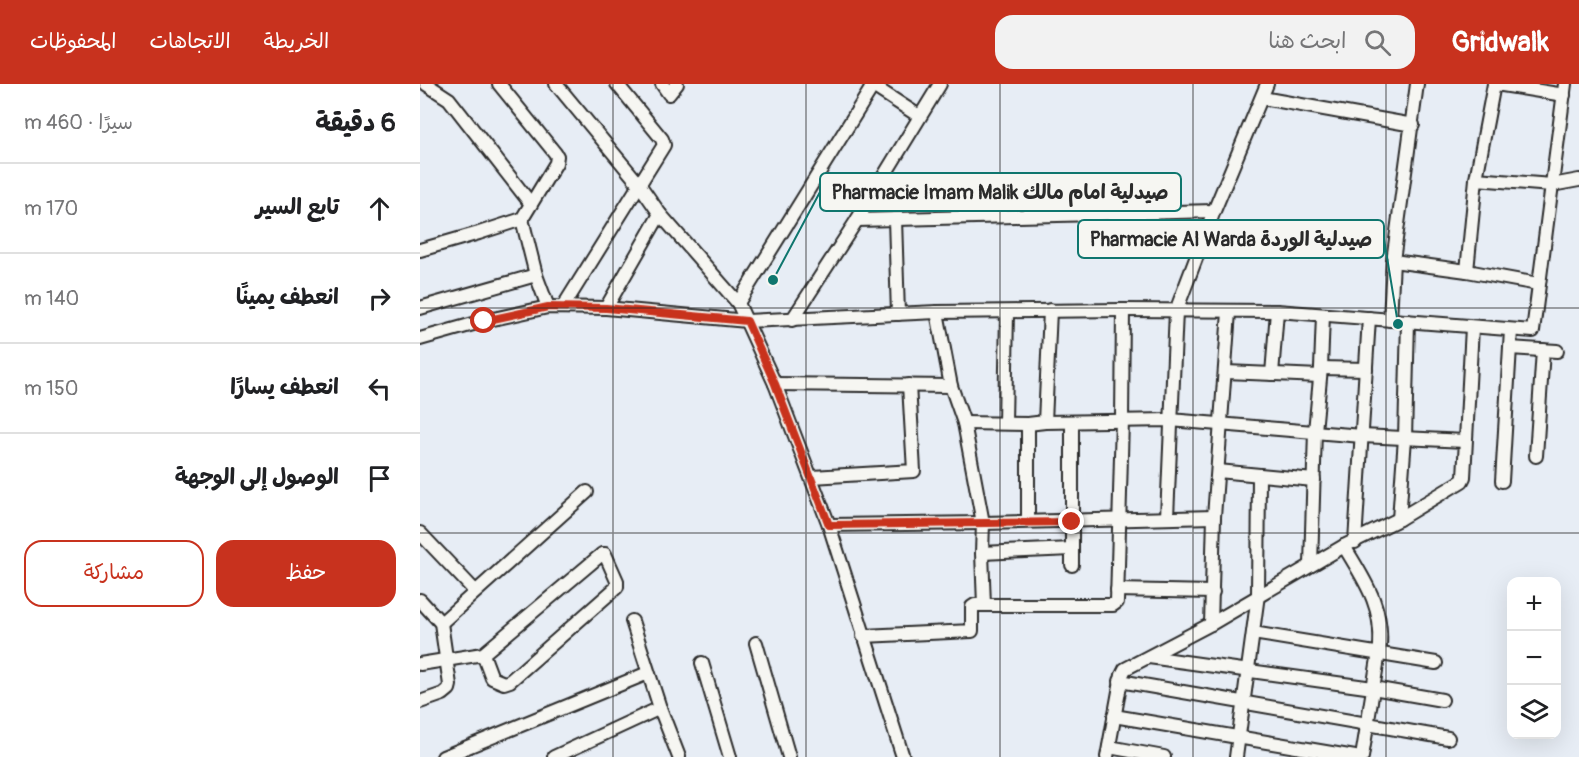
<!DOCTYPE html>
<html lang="ar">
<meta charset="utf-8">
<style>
:root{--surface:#fff;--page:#f2f2f2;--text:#202124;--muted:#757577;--line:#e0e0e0;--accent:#c8321e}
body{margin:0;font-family:Pangolin,"Playpen Sans Arabic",sans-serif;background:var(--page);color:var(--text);direction:rtl}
.controls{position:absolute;right:18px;bottom:18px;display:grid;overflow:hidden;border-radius:12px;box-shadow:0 6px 24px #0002}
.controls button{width:54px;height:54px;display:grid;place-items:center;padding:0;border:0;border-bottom:2px solid var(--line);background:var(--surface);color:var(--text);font:30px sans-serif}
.stop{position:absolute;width:18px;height:18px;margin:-14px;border:4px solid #c8321e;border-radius:50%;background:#fff}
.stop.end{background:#c8321e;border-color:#fff;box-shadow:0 2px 6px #0008}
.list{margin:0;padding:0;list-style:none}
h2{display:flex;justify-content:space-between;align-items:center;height:78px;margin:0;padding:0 24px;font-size:26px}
h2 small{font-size:20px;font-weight:400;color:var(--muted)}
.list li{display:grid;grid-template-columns:39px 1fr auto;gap:18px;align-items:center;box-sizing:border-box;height:90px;padding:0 24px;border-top:2px solid var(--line)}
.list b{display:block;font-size:22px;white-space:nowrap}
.list em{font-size:20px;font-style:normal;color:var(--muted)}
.actions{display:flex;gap:12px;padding:18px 24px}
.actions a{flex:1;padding:14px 0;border:2px solid var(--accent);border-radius:18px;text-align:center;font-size:21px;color:var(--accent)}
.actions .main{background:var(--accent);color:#fff}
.icon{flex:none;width:33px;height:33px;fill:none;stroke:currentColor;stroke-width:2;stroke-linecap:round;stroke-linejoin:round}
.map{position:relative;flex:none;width:1159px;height:673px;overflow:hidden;direction:ltr}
header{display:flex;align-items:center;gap:36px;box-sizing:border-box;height:84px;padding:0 30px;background:var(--accent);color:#fff}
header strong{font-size:28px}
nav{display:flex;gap:33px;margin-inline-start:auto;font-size:21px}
.search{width:420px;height:54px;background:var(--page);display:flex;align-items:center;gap:15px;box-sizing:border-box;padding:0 21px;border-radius:18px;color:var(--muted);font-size:22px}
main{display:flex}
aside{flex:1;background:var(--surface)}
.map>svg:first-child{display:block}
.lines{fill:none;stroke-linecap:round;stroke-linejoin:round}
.street-casing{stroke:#2b2b2b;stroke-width:16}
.street{stroke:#f6f6f2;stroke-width:12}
.route{stroke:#c8321e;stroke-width:8}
.grid{fill:none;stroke:#2b2b2b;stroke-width:1.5;stroke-opacity:0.55}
.leader{fill:none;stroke:#0f766e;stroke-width:2}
.callout-dot{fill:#0f766e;stroke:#f6f6f2;stroke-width:2}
.callout{fill:#f6f6f2;stroke:#0f766e;stroke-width:2}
.callout-label{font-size:20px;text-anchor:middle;font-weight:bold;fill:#2b2b2b}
</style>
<header>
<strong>Gridwalk</strong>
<div class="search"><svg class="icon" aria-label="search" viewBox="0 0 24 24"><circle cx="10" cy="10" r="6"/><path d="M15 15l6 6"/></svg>ابحث هنا</div>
<nav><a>الخريطة</a><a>الاتجاهات</a><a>المحفوظات</a></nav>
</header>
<main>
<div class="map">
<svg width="1159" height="673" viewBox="0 0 1159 673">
<rect width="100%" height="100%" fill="#e7edf5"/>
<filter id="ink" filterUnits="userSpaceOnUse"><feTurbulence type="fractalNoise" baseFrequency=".0167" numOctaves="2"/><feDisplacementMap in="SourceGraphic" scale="12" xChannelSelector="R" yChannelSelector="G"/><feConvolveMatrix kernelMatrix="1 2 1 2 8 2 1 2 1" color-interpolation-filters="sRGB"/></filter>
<g filter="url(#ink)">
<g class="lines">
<g class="street-casing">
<g id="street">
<path d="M6 0 29 15 111 120"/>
<path d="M136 0 219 100 240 130 318 219 355 300 409 441 483 673"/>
<path d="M242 0 249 10 257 0"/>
<path d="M450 0 499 32"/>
<path d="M1076 0 1144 11"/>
<path d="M842 14 993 41"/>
<path d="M1056 95 1132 101 1159 96"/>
<path d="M102 135 116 191 128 223"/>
<path d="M475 135 478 230"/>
<path d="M437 136 794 127"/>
<path d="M0 166 59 149 102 135 136 79 137 72 135 69 79 0"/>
<path d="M973 177 1047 187 1118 200"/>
<path d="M1047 187 1056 95 1074 0"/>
<path d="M318 219 454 0"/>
<path d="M143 223 244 61 242 55 197 0"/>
<path d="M0 224 116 191"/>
<path d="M186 224 240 130"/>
<path d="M517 228 531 302 544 339 563 439 562 469 564 521"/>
<path d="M372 236 437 136 520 0"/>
<path d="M970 236 973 177 997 0"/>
<path d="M0 255 64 237 128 223 186 224 327 237 517 228 703 226 857 227 1113 247 1145 0"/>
<path d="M1090 264 1137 267"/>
<path d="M901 284 946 285"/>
<path d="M806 288 900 292"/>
<path d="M852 290 857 227"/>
<path d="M355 300 531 302"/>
<path d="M625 338 630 226"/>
<path d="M544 339 608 340 625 338 750 336 942 352 1045 357"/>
<path d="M585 339 587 228"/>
<path d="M608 340V437"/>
<path d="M1116 372 1123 266"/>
<path d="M798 387 894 396"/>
<path d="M392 393 494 387 489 301"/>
<path d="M1082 397 1091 246"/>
<path d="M747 433 756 227 794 127 847 0"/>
<path d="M979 435 985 354 988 237"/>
<path d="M409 441 563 439 794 433"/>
<path d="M0 449 55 507"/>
<path d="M935 458 949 234"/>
<path d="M924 462C944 496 963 521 960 562L942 673"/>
<path d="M562 469 652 465"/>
<path d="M652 481V338"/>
<path d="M891 481 895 347 901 284 903 231"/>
<path d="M697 506 793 508"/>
<path d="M0 516 21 539 30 601 29 605 23 610 0 618"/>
<path d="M212 537 240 624 259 673"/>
<path d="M21 539 167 408"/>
<path d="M791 540 794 433 809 228"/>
<path d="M833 549 1016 579"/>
<path d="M443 552 552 547V523L555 521H693L697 518 702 336 703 226"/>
<path d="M336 559 369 673"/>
<path d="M729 573 953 604 1022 616"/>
<path d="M282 579 310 673"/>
<path d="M0 580 63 570 182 470H185L197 497V503L90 597 84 599 72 594 63 570"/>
<path d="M700 597 1028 654"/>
<path d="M694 632 935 673"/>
<path d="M689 663 744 673"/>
<path d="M23 673 228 589"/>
<path d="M134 673 240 624"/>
<path d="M687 673 702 591 705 585 791 540 924 462 979 435 1042 397 1044 393 1052 243"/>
<path d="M816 673 838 511 839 391"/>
</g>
</g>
<use href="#street" class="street"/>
</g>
</g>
<g class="lines" filter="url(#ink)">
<path class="route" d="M64 237 128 223 186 224 327 237 355 300 409 441 652 438"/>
</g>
<path class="grid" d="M193 0V673M386 0V673M580 0V673M773 0V673M966 0V673M0 224H1159M0 449H1159"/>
<path class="leader" d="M353 196L400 108M978 240L964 155"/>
<g class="callout-dot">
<circle cx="353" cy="196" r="6"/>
<circle cx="978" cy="240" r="6"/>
</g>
<g class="callout">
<rect x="400" y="89" width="361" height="38" rx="6"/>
<rect x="658" y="136" width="306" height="38" rx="6"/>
</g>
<g class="callout-label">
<text x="580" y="115">Pharmacie Imam Malik صيدلية امام مالك</text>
<text x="811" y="162">Pharmacie Al Warda صيدلية الوردة</text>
</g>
</svg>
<div class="controls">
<button>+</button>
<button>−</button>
<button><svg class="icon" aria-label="layers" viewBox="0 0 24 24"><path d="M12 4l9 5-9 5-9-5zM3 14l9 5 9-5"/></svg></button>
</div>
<div class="stop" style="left:64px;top:237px"></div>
<div class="stop end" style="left:652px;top:438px"></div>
</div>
<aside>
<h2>6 دقيقة<small>سيرًا · 460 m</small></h2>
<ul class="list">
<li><svg class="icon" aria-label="ahead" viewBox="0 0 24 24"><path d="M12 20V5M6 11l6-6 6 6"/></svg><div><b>تابع السير</b></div><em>170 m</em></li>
<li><svg class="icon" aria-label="right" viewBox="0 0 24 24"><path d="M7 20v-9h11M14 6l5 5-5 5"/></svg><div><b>انعطف يمينًا</b></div><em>140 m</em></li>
<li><svg class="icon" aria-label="left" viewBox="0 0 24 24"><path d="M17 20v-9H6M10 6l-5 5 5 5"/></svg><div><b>انعطف يسارًا</b></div><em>150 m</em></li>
<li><svg class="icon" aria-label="arrive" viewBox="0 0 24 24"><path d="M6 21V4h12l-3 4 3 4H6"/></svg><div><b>الوصول إلى الوجهة</b></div></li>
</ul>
<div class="actions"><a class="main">حفظ</a><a>مشاركة</a></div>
</aside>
</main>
